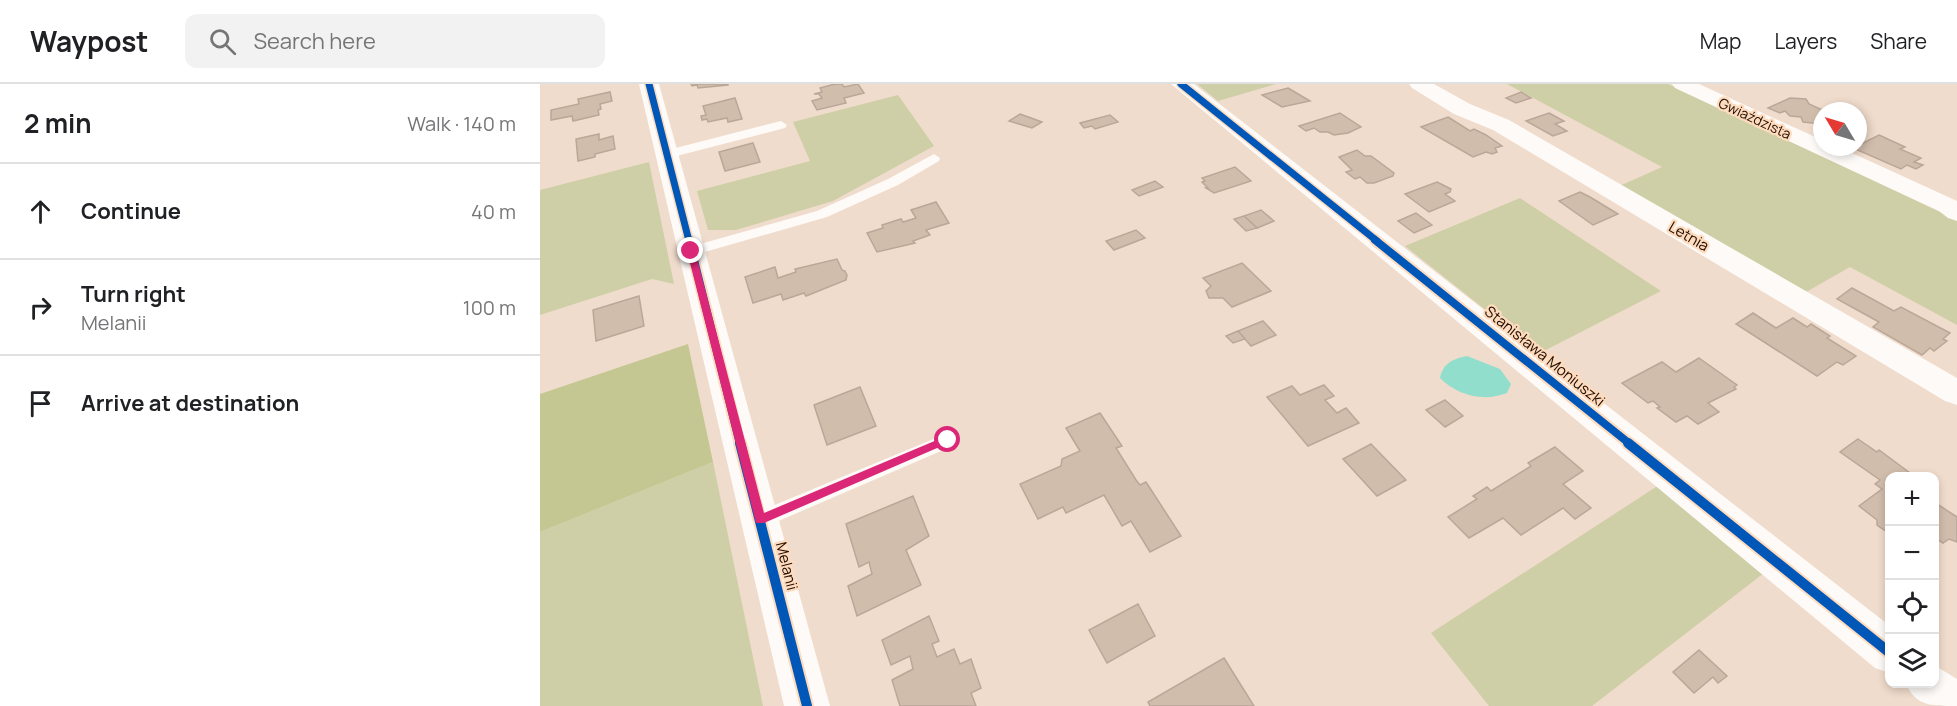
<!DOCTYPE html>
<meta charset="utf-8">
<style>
:root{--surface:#fff;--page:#f2f2f2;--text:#202124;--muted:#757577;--line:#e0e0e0}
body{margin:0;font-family:Manrope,sans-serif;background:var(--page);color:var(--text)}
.controls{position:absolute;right:18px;bottom:18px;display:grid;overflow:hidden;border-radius:12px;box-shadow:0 3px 9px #0003}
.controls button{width:54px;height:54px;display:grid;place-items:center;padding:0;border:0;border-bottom:2px solid var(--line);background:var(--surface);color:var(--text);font:30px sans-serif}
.compass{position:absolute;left:1273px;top:18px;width:54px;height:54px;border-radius:50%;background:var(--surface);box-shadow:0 3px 9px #0003;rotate:308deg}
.stop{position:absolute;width:18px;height:18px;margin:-14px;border:4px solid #db2777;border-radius:50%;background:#fff}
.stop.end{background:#db2777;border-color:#fff;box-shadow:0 2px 6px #0008}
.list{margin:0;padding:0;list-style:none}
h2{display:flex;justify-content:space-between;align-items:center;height:78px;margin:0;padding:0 24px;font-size:26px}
h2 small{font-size:20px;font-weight:400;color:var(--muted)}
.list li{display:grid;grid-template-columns:39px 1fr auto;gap:18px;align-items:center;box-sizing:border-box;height:96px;padding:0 24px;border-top:2px solid var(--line)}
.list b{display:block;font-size:22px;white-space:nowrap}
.list p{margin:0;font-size:20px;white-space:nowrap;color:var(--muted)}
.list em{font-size:20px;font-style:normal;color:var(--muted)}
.icon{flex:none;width:33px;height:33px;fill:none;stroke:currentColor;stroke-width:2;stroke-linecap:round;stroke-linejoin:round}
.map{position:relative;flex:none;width:1417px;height:622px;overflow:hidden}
header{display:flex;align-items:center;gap:36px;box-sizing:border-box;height:84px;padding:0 30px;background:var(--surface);border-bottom:2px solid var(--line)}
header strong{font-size:28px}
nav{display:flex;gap:33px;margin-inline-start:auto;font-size:21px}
.search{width:420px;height:54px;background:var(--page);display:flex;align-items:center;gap:15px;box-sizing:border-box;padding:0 21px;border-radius:12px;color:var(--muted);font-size:22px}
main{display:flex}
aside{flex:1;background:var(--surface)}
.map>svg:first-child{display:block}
.green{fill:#cecfa6}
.forest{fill:#c4c792}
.water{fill:#91decc}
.building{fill:#d1bdac;stroke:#bba797;stroke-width:1.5}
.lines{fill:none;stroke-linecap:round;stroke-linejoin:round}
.service{fill:#fdfaf7;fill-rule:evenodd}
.minor{fill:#fdfaf7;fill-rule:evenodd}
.cycleway-far2-casing{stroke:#ffdbbd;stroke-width:10}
.cycleway-far1-casing{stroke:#ffdbbd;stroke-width:12}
.cycleway-casing{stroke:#ffdbbd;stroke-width:14}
.cycleway-far2{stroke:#0057b8;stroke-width:7}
.cycleway-far1{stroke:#0057b8;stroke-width:8}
.cycleway{stroke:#0057b8;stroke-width:10}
.route{fill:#db2777}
.labels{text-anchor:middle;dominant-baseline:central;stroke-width:4.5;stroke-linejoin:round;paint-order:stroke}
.far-street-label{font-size:14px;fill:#200c00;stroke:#ffdbbd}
.street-label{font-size:15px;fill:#200c00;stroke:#ffdbbd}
</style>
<header>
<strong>Waypost</strong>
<div class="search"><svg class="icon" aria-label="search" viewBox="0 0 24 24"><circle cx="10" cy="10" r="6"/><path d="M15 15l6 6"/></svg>Search here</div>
<nav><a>Map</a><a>Layers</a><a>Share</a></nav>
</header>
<main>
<aside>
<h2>2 min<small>Walk · 140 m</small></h2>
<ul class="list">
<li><svg class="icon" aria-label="ahead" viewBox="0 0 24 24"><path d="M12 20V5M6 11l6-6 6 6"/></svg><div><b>Continue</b></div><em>40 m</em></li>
<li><svg class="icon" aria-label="right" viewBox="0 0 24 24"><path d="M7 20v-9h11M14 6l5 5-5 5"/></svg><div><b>Turn right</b><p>Melanii</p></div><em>100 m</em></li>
<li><svg class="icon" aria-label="arrive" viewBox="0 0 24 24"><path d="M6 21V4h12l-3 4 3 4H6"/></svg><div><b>Arrive at destination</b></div></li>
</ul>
</aside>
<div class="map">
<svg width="1417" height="622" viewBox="0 0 1417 622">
<rect width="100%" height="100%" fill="#f0dccc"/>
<g class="green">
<path d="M657 0H736L678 17Z"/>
<path d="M967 0H1128L1417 136V241L1310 183 1261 211 1075 104 1122 83Z"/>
<path d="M358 11 394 62 293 117 196 146H168L157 107 270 77 253 38Z"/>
<path d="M109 78 134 200 112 195 0 231V106Z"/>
<path d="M980 114 1121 207 1000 269 865 162Z"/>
<path d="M173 378 223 622H0V448Z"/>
<path d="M1119 401 1224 489 1052 622H949L891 549Z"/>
</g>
<path class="forest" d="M148 260 173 378 0 448V310Z"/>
<path class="water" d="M927 272 960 285 971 300 967 309C944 318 918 312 900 294 903 279 913 275 927 272Z"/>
<g class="building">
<path d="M151 0H188V1L158 4 157 1 152 2Z"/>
<path d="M295 0H302L304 3 318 0 324 9 304 14 306 19 277 26 272 17 282 14 279 10H274L282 8 280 4Z"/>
<path d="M748 4 770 17 742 23 722 11Z"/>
<path d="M70 8 72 17 60 20 61 25 58 26 59 31 33 37 32 32 11 36V26L39 20 38 15Z"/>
<path d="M981 8 991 14 976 19 966 14Z"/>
<path d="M195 14 202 35 188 38 187 34 168 38 167 35 162 36 161 32 166 31 163 22Z"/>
<path d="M1250 14 1266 15 1269 20 1280 25 1298 27H1282V40L1263 38 1261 33 1250 32 1245 27 1240 29 1228 24Z"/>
<path d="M800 29 821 43 808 49 794 51 788 48H780L774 44 766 47 759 42Z"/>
<path d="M1009 29 1024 37 1015 40 1027 47 1013 52 986 37Z"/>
<path d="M480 30 502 38 492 44 469 37Z"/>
<path d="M570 31 578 38 555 45 552 42 544 44 540 39Z"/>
<path d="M908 33 930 47 934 45 946 51 962 62 955 64 957 68 952 70 946 68 933 73 881 43Z"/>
<path d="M59 50V56L73 52 75 65 55 70V73L38 77 36 55Z"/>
<path d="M1339 51 1365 63 1360 65 1381 74 1374 78 1383 81 1376 85 1367 81 1361 85 1313 64Z"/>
<path d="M213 59 220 78 185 87 179 68Z"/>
<path d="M817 66 825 72H831L854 89 853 92 834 99H827L820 93 815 95 806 88 812 86 799 73Z"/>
<path d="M695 83 711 97 674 109 666 104H668L662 98 665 97 662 94Z"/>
<path d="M615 97 623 103 599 112 592 106Z"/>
<path d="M897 98 911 105 910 108 905 110 915 117 889 128 865 110Z"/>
<path d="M1040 108 1050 113 1078 130 1053 141 1019 117Z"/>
<path d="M396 118 409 139 386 146 390 151 373 157 375 159 337 168 327 149 343 144 342 141 361 135 363 138 376 134 371 126Z"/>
<path d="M721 126 734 137 717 144 704 132Z"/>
<path d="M876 129 892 141 874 149 858 137Z"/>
<path d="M704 132 717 144 706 147 694 135Z"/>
<path d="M596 146 605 154 574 166 566 157Z"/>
<path d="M297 175 302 186 305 187 307 191 306 196 266 212 264 209 243 216 241 210 213 219 205 193 235 183 238 194 256 188 255 185Z"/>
<path d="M702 179 731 207 692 223 683 214H669L666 207 671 202 663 194Z"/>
<path d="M1312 204 1354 227 1361 223 1410 249 1403 255 1407 257 1394 267 1390 264 1382 271 1333 243 1339 238 1297 215Z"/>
<path d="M99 212 104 242 56 257 53 226Z"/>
<path d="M1213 229 1236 244 1253 234 1267 243 1271 240 1290 252 1287 254 1316 272 1303 281 1297 278 1277 292 1196 240Z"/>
<path d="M723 237 736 251 711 262 698 247Z"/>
<path d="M698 247 705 255 693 259 686 252Z"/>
<path d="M1159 274 1197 301 1194 303 1196 305 1168 319 1179 328 1158 340 1147 332 1136 338 1117 324 1120 323 1113 317 1108 319 1082 299 1122 278 1136 288Z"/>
<path d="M784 301 794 312 785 316 797 329 806 324 819 339 768 362 727 313 752 302 760 311Z"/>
<path d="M320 303 336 342 287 361 274 321Z"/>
<path d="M905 316 923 332 905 343 886 326Z"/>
<path d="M560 329 582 362 576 364 596 396 600 401 606 398 641 452 610 468 591 437 582 442 564 411 526 429 523 423 498 435 480 400 521 382 522 375 540 367 526 344Z"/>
<path d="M1318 355 1337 368 1339 366 1374 392H1350V450L1337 441V436L1319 422 1342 405 1335 400 1340 396 1300 368Z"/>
<path d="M831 360 866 396 837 412 803 375Z"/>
<path d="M1015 363 1043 387 1023 400 1051 424 1035 435 1023 424 981 451 963 434 929 454 908 433 937 415 933 412 947 403 951 407 991 382 988 379Z"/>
<path d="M373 412 389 452 366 466 381 501 317 532 308 502 332 490 329 478 319 483 306 440Z"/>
<path d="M1394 418 1417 433V458L1409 455 1403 459 1394 453Z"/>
<path d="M598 520 615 552 567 579 549 546Z"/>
<path d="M389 532 399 557 392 560 397 573 414 565 420 580 431 575 441 604 431 609 436 622H360L352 596 373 585 370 572 351 581 342 556Z"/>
<path d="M1159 566 1187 592 1178 599 1173 593 1154 609 1133 588Z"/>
<path d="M684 574 714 622H610L608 618Z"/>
</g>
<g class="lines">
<g class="service">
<path d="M241 37 247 41 245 44 129 74 123 70 124 67Z"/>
<path d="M394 70 400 74 399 77 358 101 287 133 151 172 144 167 146 164 277 127 348 95Z"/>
<path d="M408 349 415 351 417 356 415 361 227 442 220 445 213 442 210 436 213 430Z"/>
</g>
<g class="minor">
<path d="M99 0H119L290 622H244Z"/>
<path d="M631 0H654L1350 542V589L1335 584Z"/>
<path d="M869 0H894L930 20 969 36 1417 294V321L1405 317 953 46 914 30 872 4Z"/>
<path d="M1132 0H1159L1282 56V63H1299L1417 117V137L1408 134 1399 127 1135 4Z"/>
<path d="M1394 581 1417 595V622C1391 622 1376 622 1366 600H1394Z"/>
</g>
<g class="cycleway-far2-casing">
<g id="cycleway-far2">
<path d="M109 0 149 157"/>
<path d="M641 0 837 157"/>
</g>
</g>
<g class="cycleway-far1-casing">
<g id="cycleway-far1">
<path d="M149 156 200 360"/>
<path d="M835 156 1090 360"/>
</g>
</g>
<g class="cycleway-casing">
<g id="cycleway">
<path d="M200 359 267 622"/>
<path d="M1088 359 1350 569"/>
</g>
</g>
<use href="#cycleway-far2" class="cycleway-far2"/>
<use href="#cycleway-far1" class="cycleway-far1"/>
<use href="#cycleway" class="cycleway"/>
</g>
<path class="route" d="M151 165 155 167 224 429 404 353H411V358L224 439H216L147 167Z"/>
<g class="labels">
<g class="far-street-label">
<text transform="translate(1215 34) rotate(25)">Gwiaździsta</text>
</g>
<g class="street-label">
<text transform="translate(1149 152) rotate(30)">Letnia</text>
<text transform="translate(1005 272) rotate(39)">Stanisława Moniuszki</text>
<text transform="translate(247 482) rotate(76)">Melanii</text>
</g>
</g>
</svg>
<div class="controls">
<button>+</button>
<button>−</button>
<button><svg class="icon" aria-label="locate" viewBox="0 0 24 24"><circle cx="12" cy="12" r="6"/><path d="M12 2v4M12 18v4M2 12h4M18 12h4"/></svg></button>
<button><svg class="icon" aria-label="layers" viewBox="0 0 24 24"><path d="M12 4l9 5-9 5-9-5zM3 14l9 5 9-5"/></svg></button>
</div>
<svg class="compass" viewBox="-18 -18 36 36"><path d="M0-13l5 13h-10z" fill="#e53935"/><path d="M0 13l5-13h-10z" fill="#757577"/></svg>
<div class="stop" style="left:408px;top:356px"></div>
<div class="stop end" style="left:151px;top:167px"></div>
</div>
</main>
